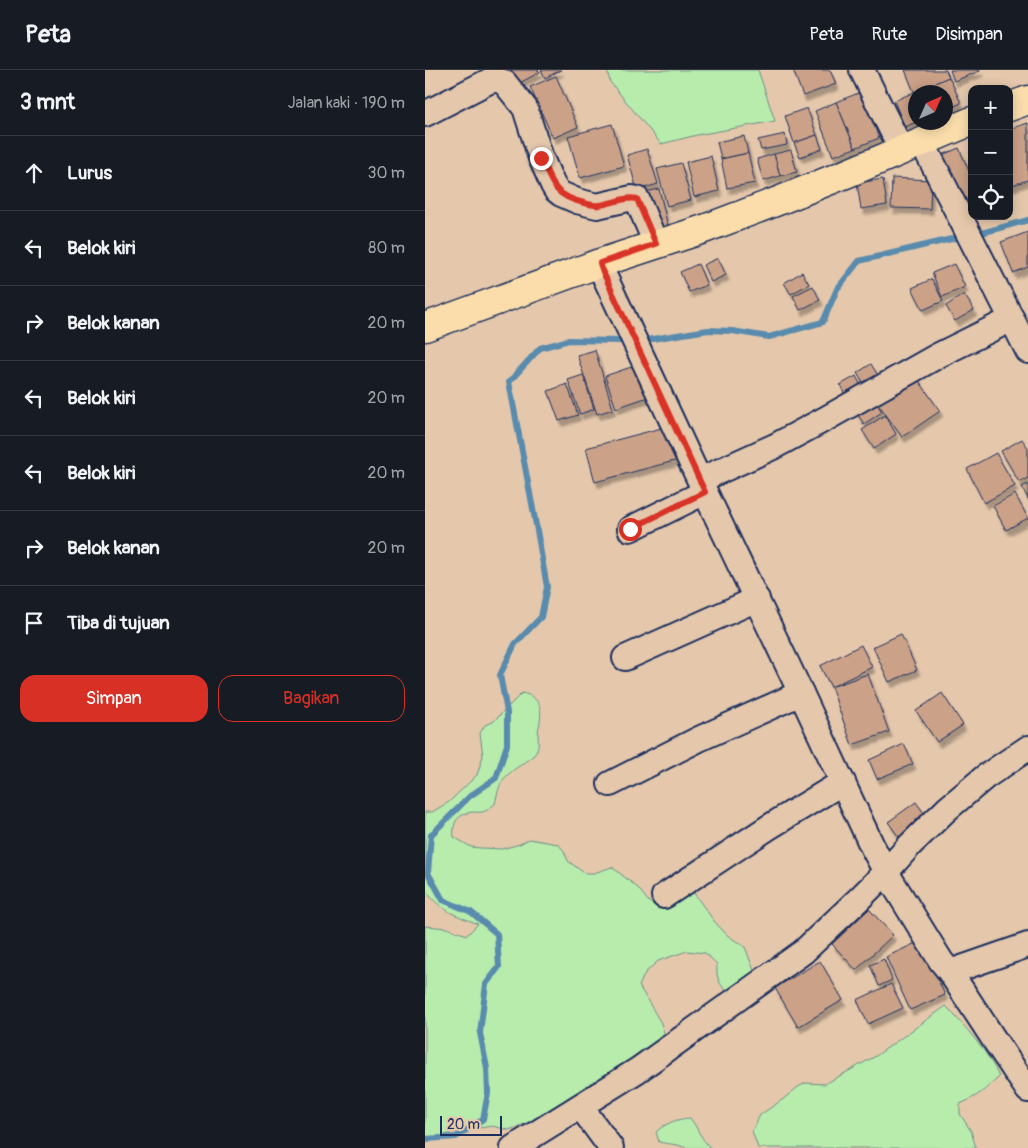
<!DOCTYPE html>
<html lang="id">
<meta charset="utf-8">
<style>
:root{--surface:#171b24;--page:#20242c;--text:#f1f3f6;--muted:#9ea1a6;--line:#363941;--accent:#d93025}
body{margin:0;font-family:Pangolin,sans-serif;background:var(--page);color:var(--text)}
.controls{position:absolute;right:15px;top:15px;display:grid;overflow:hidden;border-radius:10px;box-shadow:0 2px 12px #0003}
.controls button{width:45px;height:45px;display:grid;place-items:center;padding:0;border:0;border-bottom:1px solid var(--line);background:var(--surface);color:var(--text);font:25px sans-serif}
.compass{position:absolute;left:483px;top:15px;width:45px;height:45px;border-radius:50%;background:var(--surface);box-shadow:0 2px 12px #0003;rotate:45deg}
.scale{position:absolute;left:15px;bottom:12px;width:62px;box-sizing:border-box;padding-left:5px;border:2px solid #1b2f5e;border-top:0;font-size:14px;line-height:18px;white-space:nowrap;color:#1b2f5e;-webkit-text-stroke:4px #e5c8ac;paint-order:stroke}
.stop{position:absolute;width:15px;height:15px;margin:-11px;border:4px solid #d93025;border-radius:50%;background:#fff}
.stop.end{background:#d93025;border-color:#fff;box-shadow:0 1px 5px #0008}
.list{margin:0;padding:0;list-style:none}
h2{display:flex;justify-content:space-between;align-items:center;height:65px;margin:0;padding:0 20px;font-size:21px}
h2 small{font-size:16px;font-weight:400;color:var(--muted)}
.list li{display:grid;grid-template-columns:32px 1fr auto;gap:15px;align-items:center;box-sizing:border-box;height:75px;padding:0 20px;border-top:1px solid var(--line)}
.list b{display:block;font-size:19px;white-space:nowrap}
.list em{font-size:16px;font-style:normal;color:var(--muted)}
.actions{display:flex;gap:10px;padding:15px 20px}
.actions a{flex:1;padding:11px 0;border:1px solid var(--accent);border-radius:15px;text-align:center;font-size:18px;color:var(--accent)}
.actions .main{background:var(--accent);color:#fff}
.icon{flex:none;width:28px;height:28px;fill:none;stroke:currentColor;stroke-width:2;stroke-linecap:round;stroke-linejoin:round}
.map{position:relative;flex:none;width:603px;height:1078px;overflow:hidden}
header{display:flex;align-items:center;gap:30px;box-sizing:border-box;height:70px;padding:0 25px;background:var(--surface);border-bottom:1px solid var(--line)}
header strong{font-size:24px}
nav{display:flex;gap:28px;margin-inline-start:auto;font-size:18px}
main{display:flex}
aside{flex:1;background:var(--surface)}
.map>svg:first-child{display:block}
.green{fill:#b8ecad;stroke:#6a8e86}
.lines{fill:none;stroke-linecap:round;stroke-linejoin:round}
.stream{stroke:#588bad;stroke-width:6}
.building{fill:#cba188;stroke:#1b2f5e;filter:url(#shadow)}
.minor-casing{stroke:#1b2f5e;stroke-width:28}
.major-casing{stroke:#1b2f5e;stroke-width:31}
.minor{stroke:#e5c8ac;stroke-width:24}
.major{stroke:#faddab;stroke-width:28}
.route{stroke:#d93025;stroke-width:6}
</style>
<header>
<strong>Peta</strong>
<nav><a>Peta</a><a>Rute</a><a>Disimpan</a></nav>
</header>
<main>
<aside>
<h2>3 mnt<small>Jalan kaki · 190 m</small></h2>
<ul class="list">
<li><svg class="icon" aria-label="ahead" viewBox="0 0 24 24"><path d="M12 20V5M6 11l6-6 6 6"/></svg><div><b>Lurus</b></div><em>30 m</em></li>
<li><svg class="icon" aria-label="left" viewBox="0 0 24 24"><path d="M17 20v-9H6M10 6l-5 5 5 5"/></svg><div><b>Belok kiri</b></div><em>80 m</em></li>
<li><svg class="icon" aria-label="right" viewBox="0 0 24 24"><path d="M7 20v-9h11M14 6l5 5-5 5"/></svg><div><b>Belok kanan</b></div><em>20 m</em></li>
<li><svg class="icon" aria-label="left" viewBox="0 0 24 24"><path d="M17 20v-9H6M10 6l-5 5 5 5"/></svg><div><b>Belok kiri</b></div><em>20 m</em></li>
<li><svg class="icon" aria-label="left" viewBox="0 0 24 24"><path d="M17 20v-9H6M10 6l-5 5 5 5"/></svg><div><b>Belok kiri</b></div><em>20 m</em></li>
<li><svg class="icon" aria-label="right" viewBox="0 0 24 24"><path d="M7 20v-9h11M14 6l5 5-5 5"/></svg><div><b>Belok kanan</b></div><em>20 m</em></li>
<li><svg class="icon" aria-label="arrive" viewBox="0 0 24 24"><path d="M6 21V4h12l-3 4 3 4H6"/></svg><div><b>Tiba di tujuan</b></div></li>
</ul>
<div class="actions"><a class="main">Simpan</a><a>Bagikan</a></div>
</aside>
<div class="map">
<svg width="603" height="1078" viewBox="0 0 603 1078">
<defs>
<filter id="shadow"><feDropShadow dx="3" dy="5.5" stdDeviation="1" flood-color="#0004"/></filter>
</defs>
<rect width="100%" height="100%" fill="#e5c8ac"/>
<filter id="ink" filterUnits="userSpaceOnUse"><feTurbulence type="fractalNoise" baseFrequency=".02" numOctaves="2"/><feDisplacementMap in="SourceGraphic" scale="10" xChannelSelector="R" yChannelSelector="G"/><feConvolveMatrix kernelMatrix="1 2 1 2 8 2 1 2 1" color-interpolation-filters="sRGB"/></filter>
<g filter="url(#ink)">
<g class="green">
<path d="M182 0H333L350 51 272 65 236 74 185 12Z"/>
<path d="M97 623C112 626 118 636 115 651 115 655 113 659 113 663 113 671 115 678 109 685 106 688 100 691 97 694 77 708 75 710 70 734 67 736 63 740 60 741 57 743 52 742 48 742 32 744 27 753 29 767L46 777 56 778 77 779 95 774 104 769 133 774 139 781 143 791 159 803H169L187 797 212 817 224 832 232 837 243 836 268 822 289 851 302 865 320 877 330 903 304 924C294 914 291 908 292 894L280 883 262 881 233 891 220 903 214 916 236 953 240 966 181 1006 157 1024 115 1048 84 1060 67 1056 29 1062 0 1072V856L22 858 42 865 53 854C29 844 17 842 0 820V742H7L24 732 52 705 58 686 55 663 60 655 68 652Z"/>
<path d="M521 936C538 955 564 982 574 1007 561 1019 552 1027 535 1034V1044L546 1061 551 1078H333L327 1061 335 1045 357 1030 373 1017 381 1013 400 1014 451 986Z"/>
<path d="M265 1048C273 1058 276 1070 286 1078H261C254 1074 242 1074 234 1072L231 1062C241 1053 251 1049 265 1048Z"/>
</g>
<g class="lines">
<g class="stream">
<path d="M553 164 603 150"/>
<path d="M215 271 283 260 307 261 344 267 398 252 412 219 434 191 535 167"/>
<path d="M0 1069 31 1067 58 1049 63 1023 62 998 55 963 61 914 74 897 72 864 46 842 18 830 3 803 6 765 45 726 71 708 82 675V642L75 605 90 574 116 547 122 517 111 455 84 312 115 278 144 270 196 271"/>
</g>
</g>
<g class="building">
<path d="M83 0H113L115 2 91 15Z"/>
<path d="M116 0H136L120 8Z"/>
<path d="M368 0H405L411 14 378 26Z"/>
<path d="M480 0H521L524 7 489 22Z"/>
<path d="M525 0H555V1L529 11Z"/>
<path d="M131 6 153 57 128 68 105 17Z"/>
<path d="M524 7 536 33 520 40V22H490V24L489 22Z"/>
<path d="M436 22 454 68 430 78 411 32Z"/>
<path d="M489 22 490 24 491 52 480 57 469 31Z"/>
<path d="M411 32 430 78 408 86 390 41Z"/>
<path d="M382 38 392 65 369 73 360 46Z"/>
<path d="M603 53V110L584 116V59Z"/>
<path d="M187 54 199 96 155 108 143 66Z"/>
<path d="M360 64 362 75 336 80 333 70Z"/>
<path d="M392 65 397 79 375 87 369 73Z"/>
<path d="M319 66 323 83 296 89 292 72Z"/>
<path d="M534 78 547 108V132L538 135 517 85Z"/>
<path d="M222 79 233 114 212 120 202 85Z"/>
<path d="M366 80 372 102 355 106 349 84Z"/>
<path d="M323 83 330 113 302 118 296 89Z"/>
<path d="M349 84 355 106 338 111 332 89Z"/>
<path d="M286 86 294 121 269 127 261 92Z"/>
<path d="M256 93 266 130 242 136 232 99Z"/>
<path d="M467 108 506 110 505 139 466 138Z"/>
<path d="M458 109 462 135 436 139 432 113Z"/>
<path d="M234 119 244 161 230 164 220 122Z"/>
<path d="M603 162V197L588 203 576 172Z"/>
<path d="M293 188 301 205 286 212 278 195Z"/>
<path d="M273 194 282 215 264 222 255 202Z"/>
<path d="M529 194 540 217 517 227 507 203Z"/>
<path d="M377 202 384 214 366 224 359 213Z"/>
<path d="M507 209 518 231 498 240 487 218Z"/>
<path d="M388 216 395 230 375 240 368 226Z"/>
<path d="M539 224 549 240 530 251 521 236Z"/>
<path d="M170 280 188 339 172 344 152 285Z"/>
<path d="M215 294 226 326 191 338 180 306Z"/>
<path d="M446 294 457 312 443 321 432 303Z"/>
<path d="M488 302 515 341 477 367 449 328Z"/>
<path d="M158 305 169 339 155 344 143 310Z"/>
<path d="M431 306 440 324 424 333 415 315Z"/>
<path d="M142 314 153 345 134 351 123 321Z"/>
<path d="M448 327 457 342 439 354 429 339Z"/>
<path d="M460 345 471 364 449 379 437 360Z"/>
<path d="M244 356 253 390 170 412 161 378Z"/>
<path d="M597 369 603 378V408L594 412 576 381Z"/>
<path d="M571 383 590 416 559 433 542 399Z"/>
<path d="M603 414V429L597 417Z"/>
<path d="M590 424 603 448 581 460 568 436Z"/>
<path d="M476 564 492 600 464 612 448 577Z"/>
<path d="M436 575 447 597 406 617 395 596Z"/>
<path d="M443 604 464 662 427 675 406 617Z"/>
<path d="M517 623 538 655 512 672 491 641Z"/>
<path d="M479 674 488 694 452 709 444 690Z"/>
<path d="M491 732 504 750 476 770 463 752Z"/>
<path d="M444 839 468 865 431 900 407 874Z"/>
<path d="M495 871 520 925 485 940 461 887Z"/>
<path d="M459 889 467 910 454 916 445 895Z"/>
<path d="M395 891 418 930 373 957 350 918Z"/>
<path d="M466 914 478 938 443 954 432 930Z"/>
</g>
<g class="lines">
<g class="minor-casing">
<g id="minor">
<path d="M437 0 477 81"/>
<path d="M0 44 68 9 79 12 100 38 116 88 128 115 131 120 136 124 152 131 172 136 207 128 212 129 231 174"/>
<path d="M497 72 603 281"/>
<path d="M175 193 178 203 280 422 376 623 447 776 461 802 516 891 525 902 570 971 603 1020"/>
<path d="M275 410 350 376 402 348 514 285 587 249"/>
<path d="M205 459 280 422"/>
<path d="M200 588 332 529"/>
<path d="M185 714 274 669 376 623"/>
<path d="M239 826 344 757 418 712"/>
<path d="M525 902 603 875"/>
<path d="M156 1037 186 1078"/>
<path d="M88 1078 213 1000 378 882 434 829 461 802 485 775 522 739 560 707 603 678"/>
</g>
</g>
<g class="major-casing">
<g id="major">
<path d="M584 37 603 30"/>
<path d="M0 257 175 193 279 159 353 131 423 103 547 51"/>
</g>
</g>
<use href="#minor" class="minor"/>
<use href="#major" class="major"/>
</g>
</g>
<g class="lines" filter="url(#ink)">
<path class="route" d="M116 88C127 114 129 126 159 133 164 134 170 136 174 135 187 134 200 126 212 129L231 174 175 193 178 202 280 422 205 459"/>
</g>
</svg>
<div class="controls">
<button>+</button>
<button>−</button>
<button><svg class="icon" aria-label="locate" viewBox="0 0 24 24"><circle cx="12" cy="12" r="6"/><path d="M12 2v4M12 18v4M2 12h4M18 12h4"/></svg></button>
</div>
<svg class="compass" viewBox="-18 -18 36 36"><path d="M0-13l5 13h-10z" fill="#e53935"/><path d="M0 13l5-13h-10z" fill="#9ea1a6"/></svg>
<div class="scale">20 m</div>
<div class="stop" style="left:205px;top:459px"></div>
<div class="stop end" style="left:116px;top:88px"></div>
</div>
</main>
